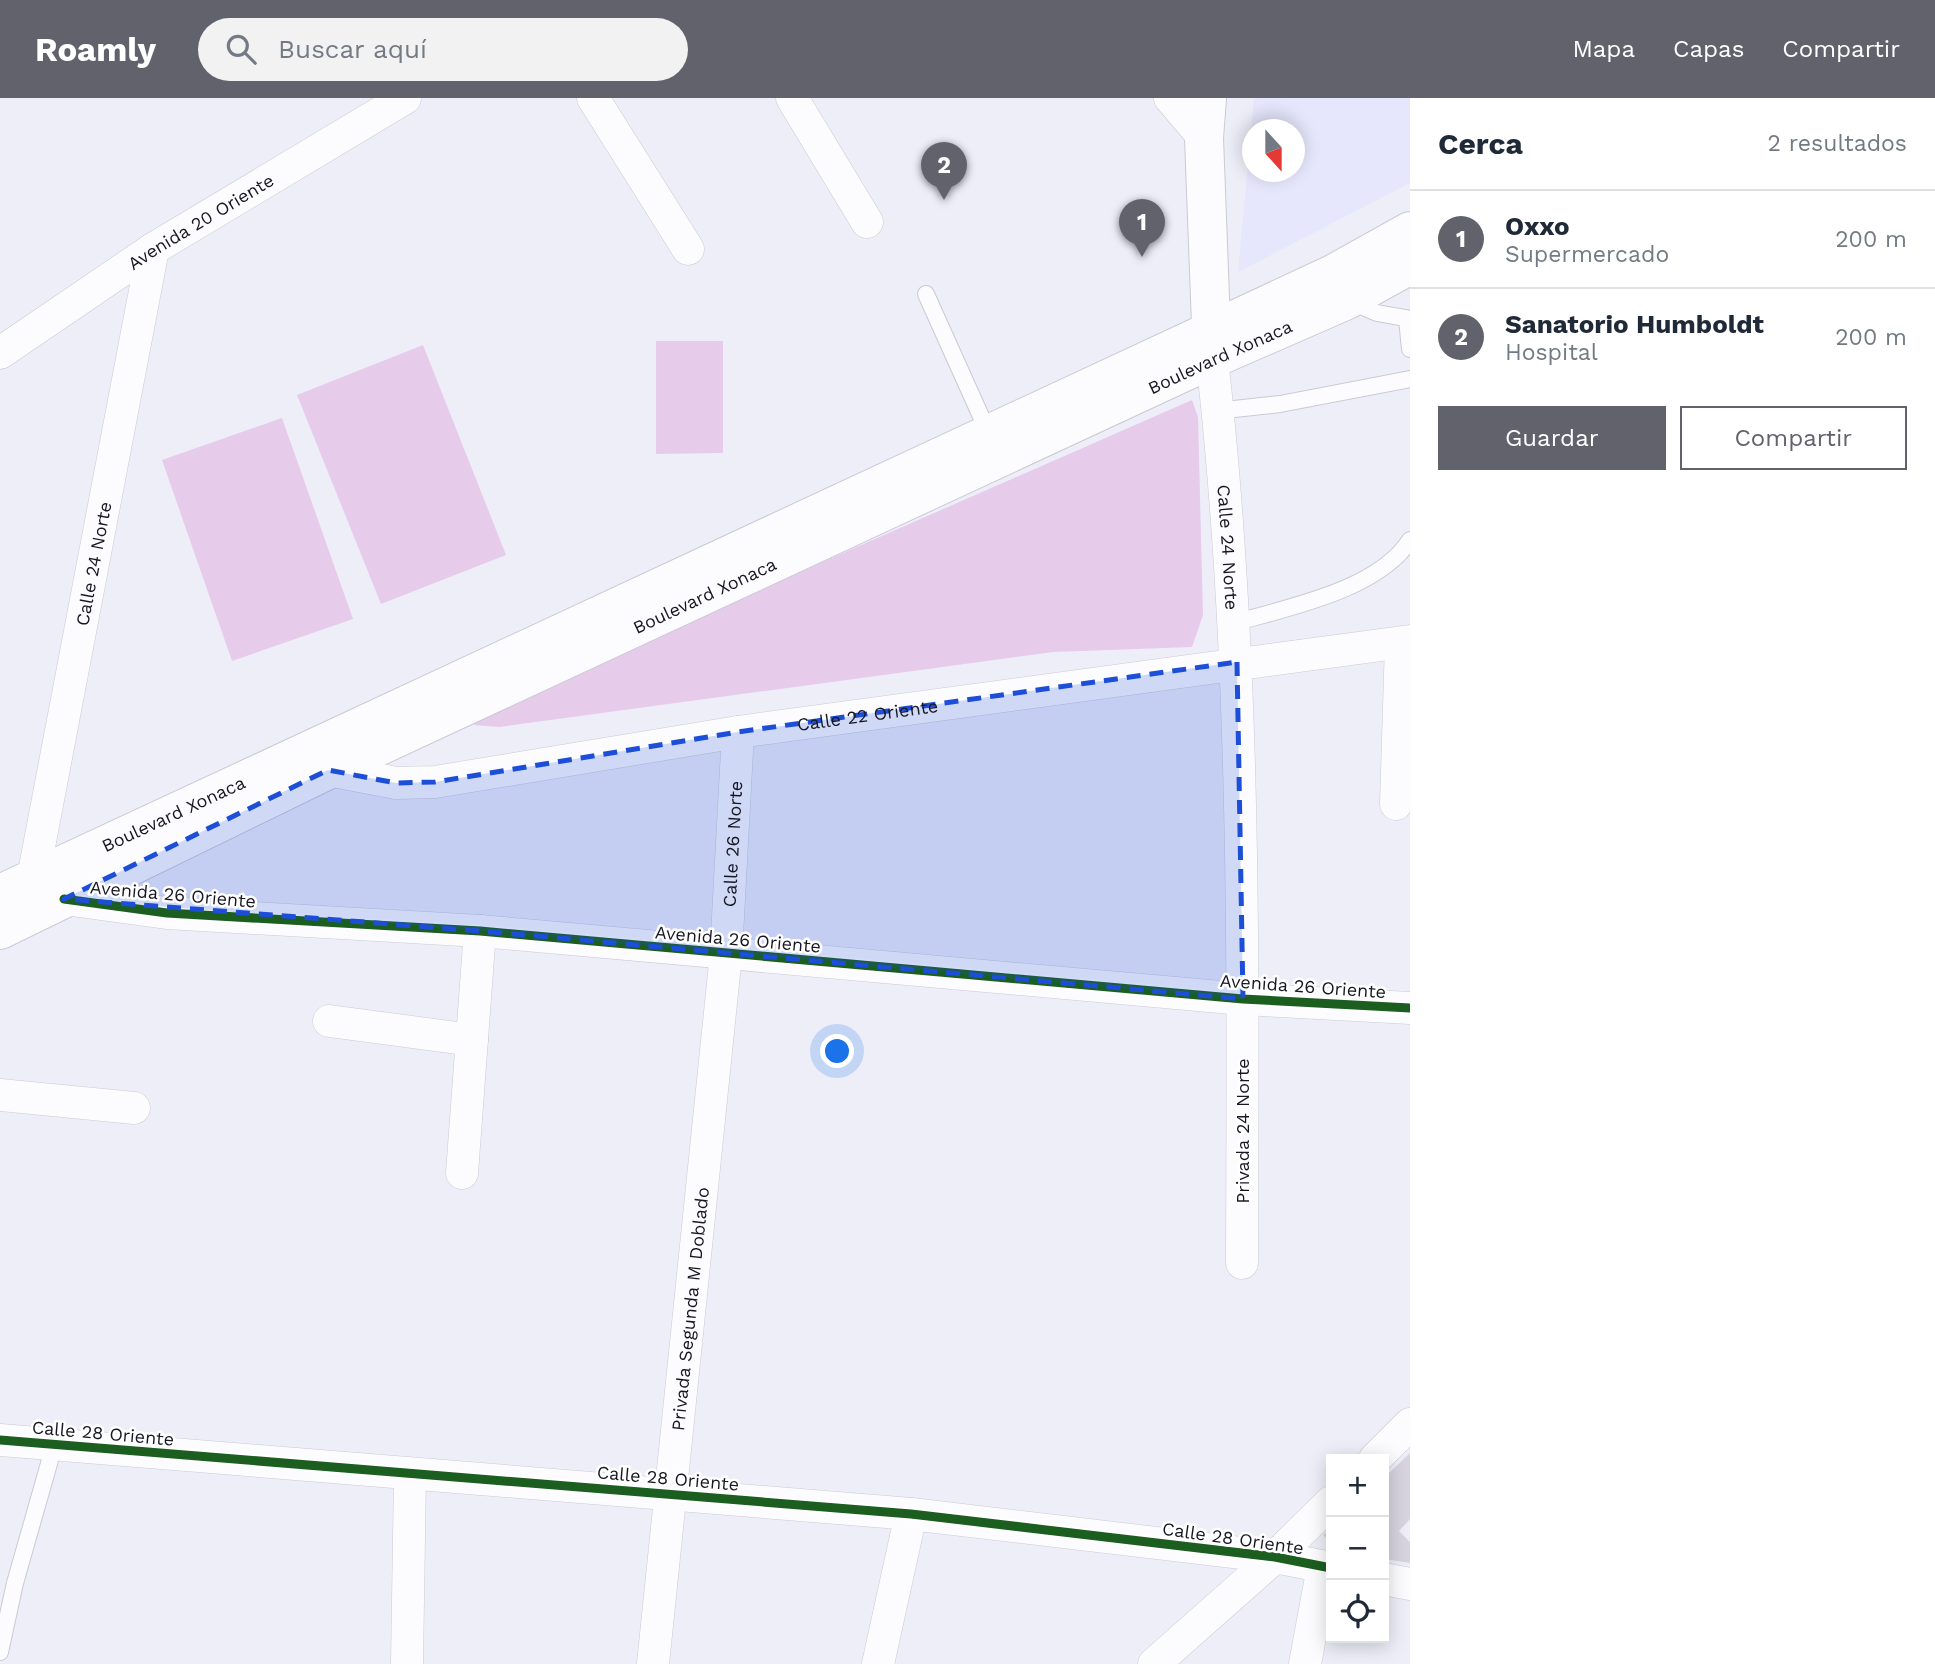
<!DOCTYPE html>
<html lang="es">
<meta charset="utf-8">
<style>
:root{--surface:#fff;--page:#f2f2f3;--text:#1f2937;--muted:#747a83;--line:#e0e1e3;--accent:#62626d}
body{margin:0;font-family:"Work Sans",sans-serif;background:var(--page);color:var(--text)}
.controls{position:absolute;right:21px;bottom:21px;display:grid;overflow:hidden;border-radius:0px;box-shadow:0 4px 18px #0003}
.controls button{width:63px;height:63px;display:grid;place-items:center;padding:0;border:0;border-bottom:2px solid var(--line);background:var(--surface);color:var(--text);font:35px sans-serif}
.compass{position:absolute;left:1242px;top:21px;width:63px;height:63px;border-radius:50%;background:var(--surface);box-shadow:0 4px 18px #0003;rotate:159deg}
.you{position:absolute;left:838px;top:954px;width:24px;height:24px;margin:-18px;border:5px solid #fff;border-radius:50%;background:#1a73e8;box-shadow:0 0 0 10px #1a73e833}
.badge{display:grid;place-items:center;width:46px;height:46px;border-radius:50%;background:var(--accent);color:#fff;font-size:23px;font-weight:700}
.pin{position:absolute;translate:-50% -58px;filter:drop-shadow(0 2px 4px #0008)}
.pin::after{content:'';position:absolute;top:37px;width:24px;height:21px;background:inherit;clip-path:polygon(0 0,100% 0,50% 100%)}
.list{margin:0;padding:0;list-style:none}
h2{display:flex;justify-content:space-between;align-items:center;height:91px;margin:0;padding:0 28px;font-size:30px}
h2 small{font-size:23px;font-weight:400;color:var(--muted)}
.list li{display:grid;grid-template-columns:46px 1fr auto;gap:21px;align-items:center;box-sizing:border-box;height:98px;padding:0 28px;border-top:2px solid var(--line)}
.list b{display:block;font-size:26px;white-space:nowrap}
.list p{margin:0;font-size:23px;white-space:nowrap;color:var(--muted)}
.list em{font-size:23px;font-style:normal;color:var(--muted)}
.actions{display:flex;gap:14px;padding:21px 28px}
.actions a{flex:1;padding:16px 0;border:2px solid var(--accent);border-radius:0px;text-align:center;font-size:24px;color:var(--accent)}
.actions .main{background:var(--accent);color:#fff}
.icon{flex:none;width:38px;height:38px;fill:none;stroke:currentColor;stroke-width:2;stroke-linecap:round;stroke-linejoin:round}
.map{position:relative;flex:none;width:1410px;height:1566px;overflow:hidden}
header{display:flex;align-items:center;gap:42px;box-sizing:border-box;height:98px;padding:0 35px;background:var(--accent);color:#fff}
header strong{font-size:33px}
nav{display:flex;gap:38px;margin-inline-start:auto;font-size:24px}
.search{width:490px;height:63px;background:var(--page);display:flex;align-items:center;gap:18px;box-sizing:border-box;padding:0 24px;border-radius:38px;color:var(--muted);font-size:26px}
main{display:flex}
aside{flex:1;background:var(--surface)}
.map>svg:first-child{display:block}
.built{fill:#e6e6fc;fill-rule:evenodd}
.green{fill:#e7cbeb}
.building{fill:#d7d4df}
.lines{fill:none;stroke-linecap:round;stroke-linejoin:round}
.service-casing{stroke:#cacad5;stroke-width:18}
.minor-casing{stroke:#cacad5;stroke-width:33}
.secondary-casing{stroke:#cacad5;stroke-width:40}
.service{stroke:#fcfcfe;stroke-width:16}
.minor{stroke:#fcfcfe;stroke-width:32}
.secondary{stroke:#fcfcfe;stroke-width:38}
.cycleway-casing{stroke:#fff;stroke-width:13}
.cycleway{stroke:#1b5e20;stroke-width:9}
.marked{fill:#1d4ed8;fill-opacity:0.2;stroke:#1d4ed8;stroke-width:5;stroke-dasharray:14 9;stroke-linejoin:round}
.labels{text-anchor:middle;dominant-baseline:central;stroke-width:5;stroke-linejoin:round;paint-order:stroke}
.street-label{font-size:18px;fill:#171722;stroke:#fff}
</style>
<header>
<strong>Roamly</strong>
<div class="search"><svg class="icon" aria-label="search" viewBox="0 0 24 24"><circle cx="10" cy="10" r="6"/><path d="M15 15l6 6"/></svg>Buscar aquí</div>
<nav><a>Mapa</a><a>Capas</a><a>Compartir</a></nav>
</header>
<main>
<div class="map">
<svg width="1410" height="1566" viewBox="0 0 1410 1566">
<rect width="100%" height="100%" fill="#eeeef9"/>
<path class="built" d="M1254 0H1410V85L1238 174ZM1252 32H1294V74H1252Z"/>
<g class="green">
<path d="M656 243H723V355L656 356Z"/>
<path d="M423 247 506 457 381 506 297 297Z"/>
<path d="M1192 302 1198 319 1203 517 1192 549 1053 554 499 629 474 627 487 611Z"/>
<path d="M282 320 353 521 232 563 162 362Z"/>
</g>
<g class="building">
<path d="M1410 1355V1421L1399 1433 1410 1444V1465L1384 1461V1380Z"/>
<path d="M1331 1430V1445L1323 1437Z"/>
</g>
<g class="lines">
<g class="service-casing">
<g id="service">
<path d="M926 196 988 334"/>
<path d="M1349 203 1377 215 1410 221"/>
<path d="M1407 221 1410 251"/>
<path d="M1216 313 1280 306 1410 281"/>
<path d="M1234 525C1289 509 1378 492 1410 442"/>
<path d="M0 1554 15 1485 54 1348"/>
</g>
</g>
<g class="minor-casing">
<g id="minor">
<path d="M593 0 688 151"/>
<path d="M792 0 867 124"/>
<path d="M1170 0 1204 40"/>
<path id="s1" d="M0 255 153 151 405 0"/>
<path id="s2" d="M1212 261C1246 561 1243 863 1242 1165"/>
<path id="s3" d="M328 672 396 685 435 684 738 634 1410 543"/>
<path d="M1396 706 1401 545"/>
<path id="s4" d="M33 780 153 151"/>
<path d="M64 801 167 815 480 833 1243 901 1410 910"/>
<path d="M329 923 472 942"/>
<path d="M0 997 134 1010"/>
<path d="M462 1075 480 833"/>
<path d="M0 1342 911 1416 1275 1459 1331 1470"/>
<path d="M1375 1361 1410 1326"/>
<path d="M1384 1481 1410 1486"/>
<path d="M407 1566 410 1376"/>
<path id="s5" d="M653 1566 726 856 738 634"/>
<path d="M878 1566 911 1416"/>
<path d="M1154 1566 1275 1459 1331 1404"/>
<path d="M1305 1566 1323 1469"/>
</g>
</g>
<g class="secondary-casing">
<g id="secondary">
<path d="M1207 0 1204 40 1212 253"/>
<path id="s6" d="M0 796 1333 176 1410 133"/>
<path id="s7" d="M0 832 328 672 1212 261 1347 202 1410 167"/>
</g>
</g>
<use href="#service" class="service"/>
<use href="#minor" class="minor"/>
<use href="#secondary" class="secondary"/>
<g class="cycleway-casing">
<g id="cycleway">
<path d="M64 801 167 815 480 833 1243 901 1410 910"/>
<path d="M0 1342 911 1416 1275 1459 1331 1470"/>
</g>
</g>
<use href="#cycleway" class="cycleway"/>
</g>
<path class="marked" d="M1237 564 1243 901 480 833 64 801 328 672 396 685 435 684 738 634Z"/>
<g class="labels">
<g class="street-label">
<text stroke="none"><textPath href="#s1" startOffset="240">Avenida 20 Oriente</textPath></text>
<text stroke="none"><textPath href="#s7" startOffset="1348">Boulevard Xonaca</textPath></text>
<text stroke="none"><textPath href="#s2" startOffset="189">Calle 24 Norte</textPath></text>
<text stroke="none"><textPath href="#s4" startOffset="320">Calle 24 Norte</textPath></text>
<text stroke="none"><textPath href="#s7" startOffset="780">Boulevard Xonaca</textPath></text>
<text stroke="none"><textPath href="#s3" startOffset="546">Calle 22 Oriente</textPath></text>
<text stroke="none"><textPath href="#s6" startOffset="191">Boulevard Xonaca</textPath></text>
<text stroke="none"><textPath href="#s5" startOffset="824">Calle 26 Norte</textPath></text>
<text transform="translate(173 796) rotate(5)">Avenida 26 Oriente</text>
<text transform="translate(738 841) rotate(5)">Avenida 26 Oriente</text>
<text transform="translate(1303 888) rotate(4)">Avenida 26 Oriente</text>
<text transform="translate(1242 1033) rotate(-90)">Privada 24 Norte</text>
<text stroke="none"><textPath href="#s5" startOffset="357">Privada Segunda M Doblado</textPath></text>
<text transform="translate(103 1335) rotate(5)">Calle 28 Oriente</text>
<text transform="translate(668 1380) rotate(5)">Calle 28 Oriente</text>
<text transform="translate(1233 1440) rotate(8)">Calle 28 Oriente</text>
</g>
</g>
</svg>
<div class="controls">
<button>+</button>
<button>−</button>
<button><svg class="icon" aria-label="locate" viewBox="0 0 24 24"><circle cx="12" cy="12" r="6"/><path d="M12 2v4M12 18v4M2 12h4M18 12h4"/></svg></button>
</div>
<svg class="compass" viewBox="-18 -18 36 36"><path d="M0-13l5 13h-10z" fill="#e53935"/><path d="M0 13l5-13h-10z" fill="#747a83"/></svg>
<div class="you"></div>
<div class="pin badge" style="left:1142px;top:159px">1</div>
<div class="pin badge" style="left:944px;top:102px">2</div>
</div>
<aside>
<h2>Cerca<small>2 resultados</small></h2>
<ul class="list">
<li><span class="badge">1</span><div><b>Oxxo</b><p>Supermercado</p></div><em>200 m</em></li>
<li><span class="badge">2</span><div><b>Sanatorio Humboldt</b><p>Hospital</p></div><em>200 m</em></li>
</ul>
<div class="actions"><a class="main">Guardar</a><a>Compartir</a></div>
</aside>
</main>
